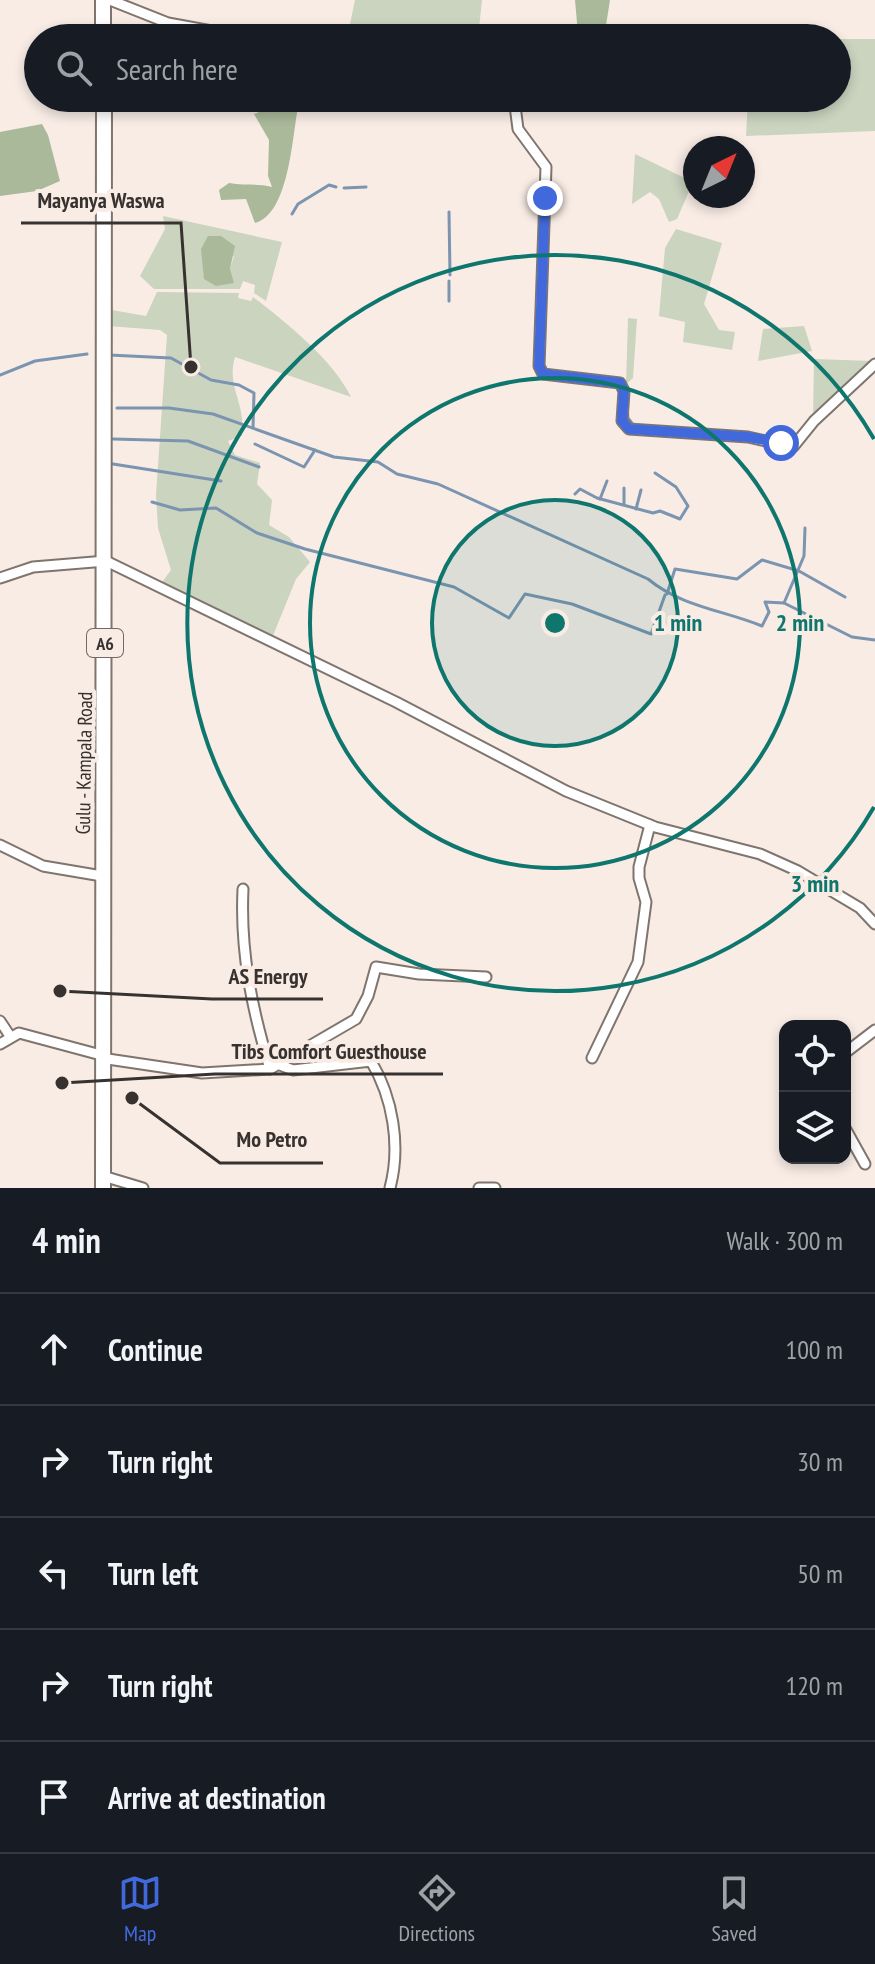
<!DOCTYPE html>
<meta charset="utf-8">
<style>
:root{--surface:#171b24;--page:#20242c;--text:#f1f3f6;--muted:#9ea1a6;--line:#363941;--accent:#4269db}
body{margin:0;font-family:"PT Sans Narrow",sans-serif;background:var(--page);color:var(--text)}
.controls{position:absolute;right:24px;bottom:24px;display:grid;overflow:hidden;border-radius:16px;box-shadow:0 4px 12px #0003}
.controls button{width:72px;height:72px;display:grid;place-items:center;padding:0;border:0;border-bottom:2px solid var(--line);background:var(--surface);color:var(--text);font:40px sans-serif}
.compass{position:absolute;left:683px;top:136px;width:72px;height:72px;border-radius:50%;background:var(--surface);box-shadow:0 4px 12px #0003;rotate:43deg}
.stop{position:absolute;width:24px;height:24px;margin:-18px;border:6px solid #4269db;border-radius:50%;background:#fff}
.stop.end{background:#4269db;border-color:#fff;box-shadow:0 2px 8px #0008}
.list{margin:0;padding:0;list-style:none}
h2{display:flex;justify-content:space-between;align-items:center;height:104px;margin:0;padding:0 32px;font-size:34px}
h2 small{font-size:26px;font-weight:400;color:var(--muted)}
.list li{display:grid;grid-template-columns:52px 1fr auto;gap:24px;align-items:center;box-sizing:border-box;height:112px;padding:0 32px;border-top:2px solid var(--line)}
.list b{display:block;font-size:30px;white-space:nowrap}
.list em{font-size:26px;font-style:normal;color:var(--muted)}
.icon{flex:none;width:44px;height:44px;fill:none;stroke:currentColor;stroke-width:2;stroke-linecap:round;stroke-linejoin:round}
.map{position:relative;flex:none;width:875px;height:1188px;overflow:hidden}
.search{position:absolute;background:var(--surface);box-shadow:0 4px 12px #0003;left:24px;right:24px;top:24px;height:88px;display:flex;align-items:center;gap:20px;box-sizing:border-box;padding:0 28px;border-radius:44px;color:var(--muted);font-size:30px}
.sheet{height:664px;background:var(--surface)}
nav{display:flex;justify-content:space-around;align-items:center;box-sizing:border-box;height:112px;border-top:2px solid var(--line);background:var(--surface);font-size:22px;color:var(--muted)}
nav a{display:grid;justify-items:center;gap:4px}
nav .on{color:var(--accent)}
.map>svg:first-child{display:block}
.green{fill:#cad4bf;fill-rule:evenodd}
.forest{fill:#aab999}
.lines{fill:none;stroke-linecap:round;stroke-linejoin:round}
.stream{stroke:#7b94af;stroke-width:3}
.street-casing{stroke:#7f756e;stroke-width:13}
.primary-casing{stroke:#7f756e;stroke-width:18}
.street{stroke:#fff;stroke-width:9}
.primary{stroke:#fff;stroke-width:14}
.route{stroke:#4269db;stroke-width:10}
.ring{fill:none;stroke:#0f766e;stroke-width:4}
.labels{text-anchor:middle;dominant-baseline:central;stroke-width:8;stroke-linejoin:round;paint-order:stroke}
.shield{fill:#f8ece5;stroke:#716a66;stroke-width:2}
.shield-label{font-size:18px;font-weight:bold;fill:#37322f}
.street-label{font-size:20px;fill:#37322f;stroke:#f8ece5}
.centre{fill:#0f766e;stroke:#f8ece5;stroke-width:4}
.ring-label{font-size:24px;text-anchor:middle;font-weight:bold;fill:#0f766e;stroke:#f8ece5;stroke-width:8;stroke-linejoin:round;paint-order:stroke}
.leader{fill:none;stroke:#37322f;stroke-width:3}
.callout-dot{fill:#37322f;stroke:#f8ece5;stroke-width:3}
.callout-label{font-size:22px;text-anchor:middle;font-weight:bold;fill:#37322f;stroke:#f8ece5;stroke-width:8;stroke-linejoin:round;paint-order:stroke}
</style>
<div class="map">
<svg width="875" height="1188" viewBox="0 0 875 1188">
<rect width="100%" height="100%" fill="#f8ece5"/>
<g class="green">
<path d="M355 0H482L478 38H389L350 24Z"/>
<path d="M837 39H875V131L746 136 748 98H837Z"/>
<path d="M635 154 693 182 677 219 669 222 659 199 650 192 632 204Z"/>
<path d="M163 216 282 242 266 301 254 293 255 285 243 281 240 289H154L140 276 165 229ZM234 256 230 269 204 279V264Z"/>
<path d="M676 229 722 243 704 304 719 330 735 332 732 350 683 342 685 322 659 316 665 248Z"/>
<path d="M157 292 239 293 238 298 251 301 253 297C286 322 333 360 351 397L235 357C226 388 246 402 242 436L228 441 235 455 260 463 257 484 272 500 269 525 289 537 310 562 296 579 272 638 160 585 171 570 158 528 156 495 167 335 160 330 108 326 106 309 146 316Z"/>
<path d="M628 318 637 319 633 378 626 384Z"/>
<path d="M804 326 812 351 758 361 763 329Z"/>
<path d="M814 359 872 361 813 420Z"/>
</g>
<g class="forest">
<path d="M575 0H610L604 38H584L578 34Z"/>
<path d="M275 98H296L298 107C292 138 289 214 255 223L246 199 221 200 219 190 229 183C244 186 257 183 272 187L268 176 269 140 254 114 267 109Z"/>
<path d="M580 98H619L606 107 583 103Z"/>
<path d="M42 124 48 135 60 181 37 191 0 196V132Z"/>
<path d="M208 236H221L235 246 230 269 234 283 216 286 204 279 201 249Z"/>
</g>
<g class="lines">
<g class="stream">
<path d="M344 188 366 187"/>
<path d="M449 212 450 275"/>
<path d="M292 214 298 204 329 185 336 187"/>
<path d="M449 281V301"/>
<path d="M109 355 171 358 211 380 239 385 254 393 253 428"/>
<path d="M0 375 35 361 87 354"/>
<path d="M627 407 628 418 634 426"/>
<path d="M117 408H169L213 414 334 457 378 462 397 474 438 484 648 579C682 607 723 610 762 626L769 612 765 602 784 603 852 637 875 640"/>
<path d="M113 439 188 441 259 467"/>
<path d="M255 444 304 467 315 450"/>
<path d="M113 464 221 481"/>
<path d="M575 494 580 489 597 498 653 513 660 511 680 519 688 506 676 487 655 473"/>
<path d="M600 499 607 481"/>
<path d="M152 502 180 510 216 508 257 533 305 549 454 587 509 618 525 594 572 604 651 634 665 595"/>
<path d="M624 504V488"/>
<path d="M636 509 641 490"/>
<path d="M667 594 675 569 737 579 762 560 799 571 845 597"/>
<path d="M784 603 804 556 805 528"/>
</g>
<g class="street-casing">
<g id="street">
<path d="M110 0 168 23 250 38"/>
<path d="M514 98 518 129 546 167 539 366 543 374 620 383 624 391 622 421 629 429 748 437 793 447 814 421 875 364"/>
<path d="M0 578 33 567 106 561 396 702 566 791 655 827 760 854 798 871 860 908 875 924"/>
<path d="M0 845 43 866 102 876"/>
<path d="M243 889C240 952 252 1009 270 1069"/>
<path d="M0 1021 10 1036"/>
<path d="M0 1044 19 1033 101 1055"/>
<path d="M845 1053 875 1030"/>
<path d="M101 1058 202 1073 270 1069 356 1019 368 996 376 967 419 974 486 977"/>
<path d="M592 1058 638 962 646 902 639 878V867L650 825"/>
<path d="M280 1065 293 1070 371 1061C393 1098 401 1146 390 1188"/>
<path d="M845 1128 865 1164"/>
<path d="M103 1176 143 1188"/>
<path d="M479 1188H495"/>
</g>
</g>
<g class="primary-casing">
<g id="primary">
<path d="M103 0V38"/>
<path d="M103 1188 104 98"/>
</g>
</g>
<use href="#street" class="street"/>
<use href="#primary" class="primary"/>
</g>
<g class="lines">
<path class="route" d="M545 198 539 366 543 374 620 383 624 391 622 421 629 429 748 437 781 443"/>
</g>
<circle cx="555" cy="623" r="123" fill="#0f766e" fill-opacity=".12"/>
<g class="ring">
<circle cx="555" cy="623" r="123"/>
<circle cx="555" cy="623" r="245"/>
<path d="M874 807A368 368 0 1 1 874 439"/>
</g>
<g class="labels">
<rect class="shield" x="87" y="629" width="36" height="28" rx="6"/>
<g class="shield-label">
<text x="105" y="643">A6</text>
</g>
<g class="street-label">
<text transform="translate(84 763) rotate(-89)">Gulu - Kampala Road</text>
</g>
</g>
<circle cx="555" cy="623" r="12" class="centre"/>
<g class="ring-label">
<text x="678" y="631">1 min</text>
<text x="800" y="631">2 min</text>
<text x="815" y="892">3 min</text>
</g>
<path class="leader" d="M191 367L181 223H21M60 991L212 999H323M62 1083L215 1074H443M132 1098L220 1163H323"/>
<g class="callout-dot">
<circle cx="191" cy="367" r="8"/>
<circle cx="60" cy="991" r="8"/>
<circle cx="62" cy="1083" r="8"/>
<circle cx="132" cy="1098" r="8"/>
</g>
<g class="callout-label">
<text x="101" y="208">Mayanya Waswa</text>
<text x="268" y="984">AS Energy</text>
<text x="329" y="1059">Tibs Comfort Guesthouse</text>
<text x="272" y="1147">Mo Petro</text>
</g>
</svg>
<div class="controls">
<button><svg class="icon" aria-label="locate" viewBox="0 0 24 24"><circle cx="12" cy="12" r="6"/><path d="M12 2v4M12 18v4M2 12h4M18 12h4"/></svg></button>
<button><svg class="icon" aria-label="layers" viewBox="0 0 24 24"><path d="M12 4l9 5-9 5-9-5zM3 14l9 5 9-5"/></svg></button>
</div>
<svg class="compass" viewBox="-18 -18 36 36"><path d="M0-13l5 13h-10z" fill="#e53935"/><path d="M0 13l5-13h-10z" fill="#9ea1a6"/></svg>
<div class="stop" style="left:781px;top:443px"></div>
<div class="stop end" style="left:545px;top:198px"></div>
<div class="search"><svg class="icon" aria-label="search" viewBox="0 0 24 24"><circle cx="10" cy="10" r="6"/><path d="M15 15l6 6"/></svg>Search here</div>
</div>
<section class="sheet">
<h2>4 min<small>Walk · 300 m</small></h2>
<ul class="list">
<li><svg class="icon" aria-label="ahead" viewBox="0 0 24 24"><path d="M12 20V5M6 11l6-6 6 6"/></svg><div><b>Continue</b></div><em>100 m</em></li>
<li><svg class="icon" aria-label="right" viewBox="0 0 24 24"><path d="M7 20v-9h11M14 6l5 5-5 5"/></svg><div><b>Turn right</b></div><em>30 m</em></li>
<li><svg class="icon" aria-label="left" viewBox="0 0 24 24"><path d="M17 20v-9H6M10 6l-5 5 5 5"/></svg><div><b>Turn left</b></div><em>50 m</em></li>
<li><svg class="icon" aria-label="right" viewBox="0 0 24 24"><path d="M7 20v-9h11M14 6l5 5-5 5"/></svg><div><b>Turn right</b></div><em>120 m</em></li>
<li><svg class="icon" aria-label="arrive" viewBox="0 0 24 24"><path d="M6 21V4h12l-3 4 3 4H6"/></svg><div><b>Arrive at destination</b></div></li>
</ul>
</section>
<nav>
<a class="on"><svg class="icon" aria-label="map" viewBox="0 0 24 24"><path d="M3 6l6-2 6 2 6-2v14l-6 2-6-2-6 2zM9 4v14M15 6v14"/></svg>Map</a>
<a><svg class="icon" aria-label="directions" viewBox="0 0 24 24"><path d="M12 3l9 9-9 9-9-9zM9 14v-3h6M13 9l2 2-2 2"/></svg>Directions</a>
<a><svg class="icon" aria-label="saved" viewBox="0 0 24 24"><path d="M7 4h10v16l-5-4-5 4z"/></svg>Saved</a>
</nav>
